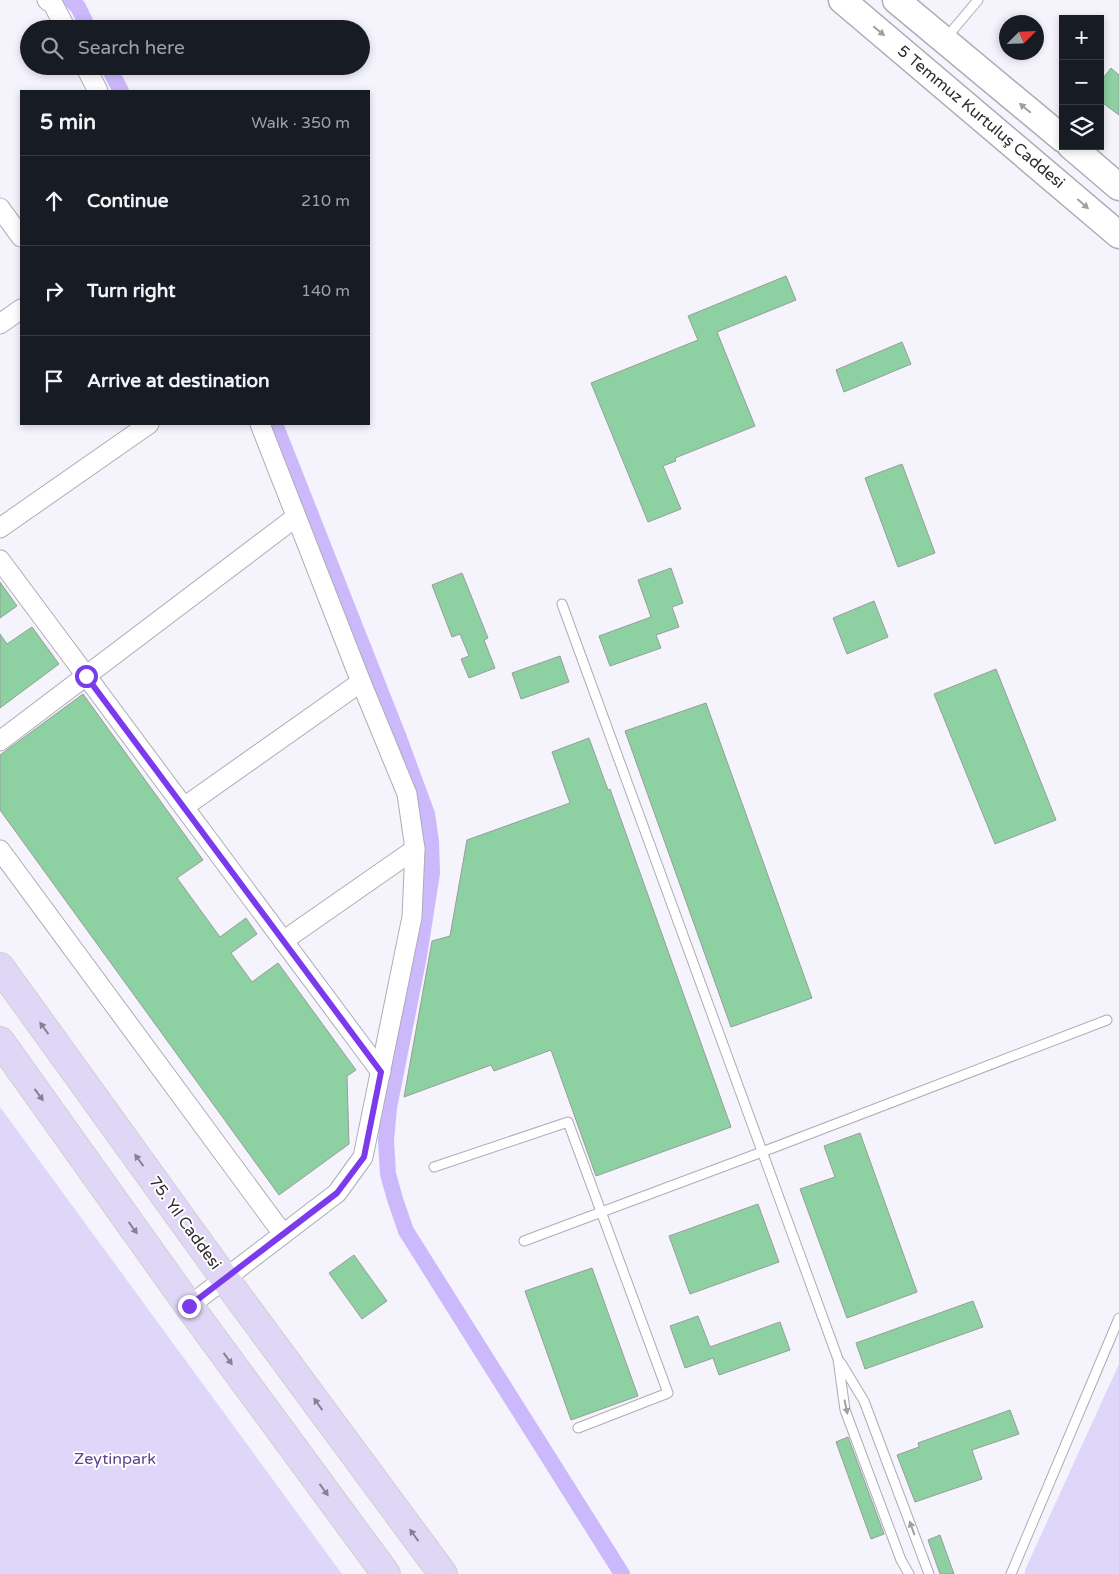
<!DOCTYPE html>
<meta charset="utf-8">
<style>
:root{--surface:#171b24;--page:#20242c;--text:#f1f3f6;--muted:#9ea1a6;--line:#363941}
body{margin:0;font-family:"Varela Round",sans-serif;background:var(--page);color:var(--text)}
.controls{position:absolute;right:15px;top:15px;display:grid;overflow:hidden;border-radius:0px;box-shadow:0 2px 8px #0003}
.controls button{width:45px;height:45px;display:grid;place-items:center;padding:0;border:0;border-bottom:1px solid var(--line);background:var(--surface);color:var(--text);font:25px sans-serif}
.compass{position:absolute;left:999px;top:15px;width:45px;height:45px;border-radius:50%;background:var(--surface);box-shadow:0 2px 8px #0003;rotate:66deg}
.stop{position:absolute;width:15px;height:15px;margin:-11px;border:4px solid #7c3aed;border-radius:50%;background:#fff}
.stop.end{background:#7c3aed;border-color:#fff;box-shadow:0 1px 5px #0008}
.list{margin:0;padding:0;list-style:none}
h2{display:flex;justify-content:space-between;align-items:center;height:65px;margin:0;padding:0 20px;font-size:21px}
h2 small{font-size:16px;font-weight:400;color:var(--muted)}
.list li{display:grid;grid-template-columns:32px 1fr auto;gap:15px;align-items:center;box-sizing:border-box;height:90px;padding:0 20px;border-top:1px solid var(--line)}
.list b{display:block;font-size:19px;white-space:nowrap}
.list em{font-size:16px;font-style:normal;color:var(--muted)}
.icon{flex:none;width:28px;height:28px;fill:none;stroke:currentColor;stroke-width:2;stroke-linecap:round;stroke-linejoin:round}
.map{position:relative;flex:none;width:1119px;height:1574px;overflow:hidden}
.search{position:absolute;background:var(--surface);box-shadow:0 2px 8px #0003;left:20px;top:20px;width:350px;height:55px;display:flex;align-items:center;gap:12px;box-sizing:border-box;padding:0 18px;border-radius:28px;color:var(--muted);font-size:19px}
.panel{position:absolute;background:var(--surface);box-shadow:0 2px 8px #0003;left:20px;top:90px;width:350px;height:335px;border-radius:0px}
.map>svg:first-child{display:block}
.green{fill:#dfd7f9}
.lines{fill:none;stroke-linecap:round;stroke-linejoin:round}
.canal{stroke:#ccb9fc;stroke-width:16}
.building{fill:#8dd0a1;stroke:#979e98}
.service-casing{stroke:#aeacb5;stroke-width:11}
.minor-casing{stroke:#aeacb5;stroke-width:21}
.secondary-casing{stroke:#aeacb5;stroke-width:29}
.primary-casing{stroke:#d1d0d1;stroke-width:30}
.service{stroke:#fff;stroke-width:9}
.minor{stroke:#fff;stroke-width:19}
.secondary{stroke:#fff;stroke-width:26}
.primary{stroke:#dfd7f5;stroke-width:28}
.oneway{fill:#a0a0a1}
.oneway2{fill:#868192}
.route{stroke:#7c3aed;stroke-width:6}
.labels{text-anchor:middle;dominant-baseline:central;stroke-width:4;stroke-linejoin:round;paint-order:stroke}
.street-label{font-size:16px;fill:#2c2b2e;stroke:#fff}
.park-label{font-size:16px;fill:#5e4391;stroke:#fff}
</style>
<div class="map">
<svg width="1119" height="1574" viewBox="0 0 1119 1574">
<rect width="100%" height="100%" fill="#f5f3fc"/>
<g class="green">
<path d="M0 1107 342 1574H0Z"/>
<path d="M1119 1364V1574H1025V1570Z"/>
</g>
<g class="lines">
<g class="canal">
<path d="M71 0 78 7 89 29"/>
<path d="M108 66 121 91"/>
<path d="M275 424 399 738 427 814 431 842 432 873 419 956 389 1108 386 1140 388 1174 395 1199 406 1231 622 1574"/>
</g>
</g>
<g class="building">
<path d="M1111 68 1119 75V115L1100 101V82Z"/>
<path d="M786 276 796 300 717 332 755 426 675 458 676 461 663 466 681 509 648 522 591 383 698 340 688 316Z"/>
<path d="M902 342 911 364 844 392 836 370Z"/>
<path d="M902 464 935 553 898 567 865 478Z"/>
<path d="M671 568 683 603 672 607 679 627 656 635 661 648 610 666 599 636 651 617 638 580Z"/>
<path d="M462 573 488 638 484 640 495 668 469 678 461 659 469 656 460 634 452 637 432 585Z"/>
<path d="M0 582 17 606 0 618Z"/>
<path d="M874 601 888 637 847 654 833 618Z"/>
<path d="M32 627 59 664 0 708V634L7 644Z"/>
<path d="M560 656 569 682 521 699 512 673Z"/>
<path d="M996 669 1056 820 995 844 934 694Z"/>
<path d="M83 694 203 860 177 878 220 937 246 918 257 934 231 953 252 982 278 963 356 1070 347 1076 349 1144 279 1195 0 810V755Z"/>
<path d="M706 703 812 998 731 1027 625 731Z"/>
<path d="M589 738 608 790 610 789 731 1127 596 1176 551 1050 494 1071 491 1065 404 1097 432 941 450 936 467 840 570 803 552 752Z"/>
<path d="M860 1133 917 1292 847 1318 800 1189 835 1177 824 1146Z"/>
<path d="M758 1204 779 1262 690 1294 669 1236Z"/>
<path d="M354 1255 387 1301 362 1319 329 1273Z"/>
<path d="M592 1268 638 1396 571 1420 525 1291Z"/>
<path d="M973 1301 983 1327 865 1369 856 1343Z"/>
<path d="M698 1316 710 1347 780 1322 790 1350 719 1375 713 1358 685 1368 670 1326Z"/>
<path d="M1010 1410 1019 1434 972 1450 982 1479 915 1502 897 1455 919 1447 918 1443Z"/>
<path d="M848 1437 884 1534 871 1539 836 1442Z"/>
<path d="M940 1535 954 1574H940L928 1540Z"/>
</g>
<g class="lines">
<g class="service-casing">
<g id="service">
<path d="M946 38 978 0"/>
<path d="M562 604 838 1359 845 1410 901 1560 909 1574"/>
<path d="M434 1167 568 1122 668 1393 578 1428"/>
<path d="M524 1241 762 1152 1107 1020"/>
<path d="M841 1363 864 1401 929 1574"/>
<path d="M1011 1574 1119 1318"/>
</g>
</g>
<g class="minor-casing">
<g id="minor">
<path d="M47 0 53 4 66 29"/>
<path d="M85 66 98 91"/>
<path d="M0 208 21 237"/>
<path d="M0 324 21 309"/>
<path d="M0 528 149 424"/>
<path d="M0 560 381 1072"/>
<path d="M0 741 296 517"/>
<path d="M184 807 361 682"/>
<path d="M0 850 283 1234"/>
<path d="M283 941 415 849"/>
<path d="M189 1306 337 1193 363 1157 412 917 415 849 407 794 361 682 260 424"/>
</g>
</g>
<g class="secondary-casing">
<g id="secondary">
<path d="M842 0 1119 235"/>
<path d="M896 0 1063 139"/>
<path d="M1071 146 1119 187"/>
</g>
</g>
<g class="primary-casing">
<g id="primary">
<path d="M0 967 225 1279 443 1574"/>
<path d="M0 1041 189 1306 386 1574"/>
</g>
</g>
<use href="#service" class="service"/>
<use href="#minor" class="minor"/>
<use href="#secondary" class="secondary"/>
<use href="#primary" class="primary"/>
</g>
<defs><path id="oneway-solid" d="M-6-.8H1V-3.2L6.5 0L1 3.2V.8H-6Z" transform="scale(1.25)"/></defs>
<g class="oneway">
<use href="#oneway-solid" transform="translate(879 31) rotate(40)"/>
<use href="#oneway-solid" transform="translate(1025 108) rotate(-140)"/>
<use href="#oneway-solid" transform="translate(1083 204) rotate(41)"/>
<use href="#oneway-solid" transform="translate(846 1407) rotate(78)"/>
<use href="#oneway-solid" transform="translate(912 1528) rotate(-110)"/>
</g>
<g class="oneway2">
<use href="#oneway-solid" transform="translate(44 1028) rotate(-126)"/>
<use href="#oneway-solid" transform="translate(39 1095) rotate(54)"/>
<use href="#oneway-solid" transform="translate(139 1160) rotate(-126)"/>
<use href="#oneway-solid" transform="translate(133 1228) rotate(54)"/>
<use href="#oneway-solid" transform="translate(228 1359) rotate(54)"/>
<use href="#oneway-solid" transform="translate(318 1404) rotate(-126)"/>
<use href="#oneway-solid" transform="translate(324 1490) rotate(54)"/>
<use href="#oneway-solid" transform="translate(414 1535) rotate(-126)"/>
</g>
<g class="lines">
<path class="route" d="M86 676 381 1072 364 1157 337 1193 189 1306"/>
</g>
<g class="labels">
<g class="street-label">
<text transform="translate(981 117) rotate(40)">5 Temmuz Kurtuluş Caddesi</text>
<text transform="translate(185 1223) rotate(54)">75. Yıl Caddesi</text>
</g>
<g class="park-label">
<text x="115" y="1459">Zeytinpark</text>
</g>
</g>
</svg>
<div class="controls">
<button>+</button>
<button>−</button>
<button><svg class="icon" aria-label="layers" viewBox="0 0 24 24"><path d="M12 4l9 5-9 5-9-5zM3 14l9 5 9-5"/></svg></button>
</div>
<svg class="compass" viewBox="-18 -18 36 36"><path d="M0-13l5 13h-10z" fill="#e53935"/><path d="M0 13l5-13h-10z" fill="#9ea1a6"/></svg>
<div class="stop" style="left:86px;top:676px"></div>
<div class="stop end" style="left:189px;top:1306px"></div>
<div class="search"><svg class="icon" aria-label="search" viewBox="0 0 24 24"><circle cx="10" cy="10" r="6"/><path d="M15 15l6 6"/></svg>Search here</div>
<section class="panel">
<h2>5 min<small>Walk · 350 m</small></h2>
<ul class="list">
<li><svg class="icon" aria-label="ahead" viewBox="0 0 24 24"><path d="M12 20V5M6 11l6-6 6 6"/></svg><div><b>Continue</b></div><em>210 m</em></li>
<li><svg class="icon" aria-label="right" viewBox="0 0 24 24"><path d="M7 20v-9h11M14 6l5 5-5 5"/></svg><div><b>Turn right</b></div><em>140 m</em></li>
<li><svg class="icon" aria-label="arrive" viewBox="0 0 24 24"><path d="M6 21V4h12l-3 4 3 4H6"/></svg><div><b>Arrive at destination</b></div></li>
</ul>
</section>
</div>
